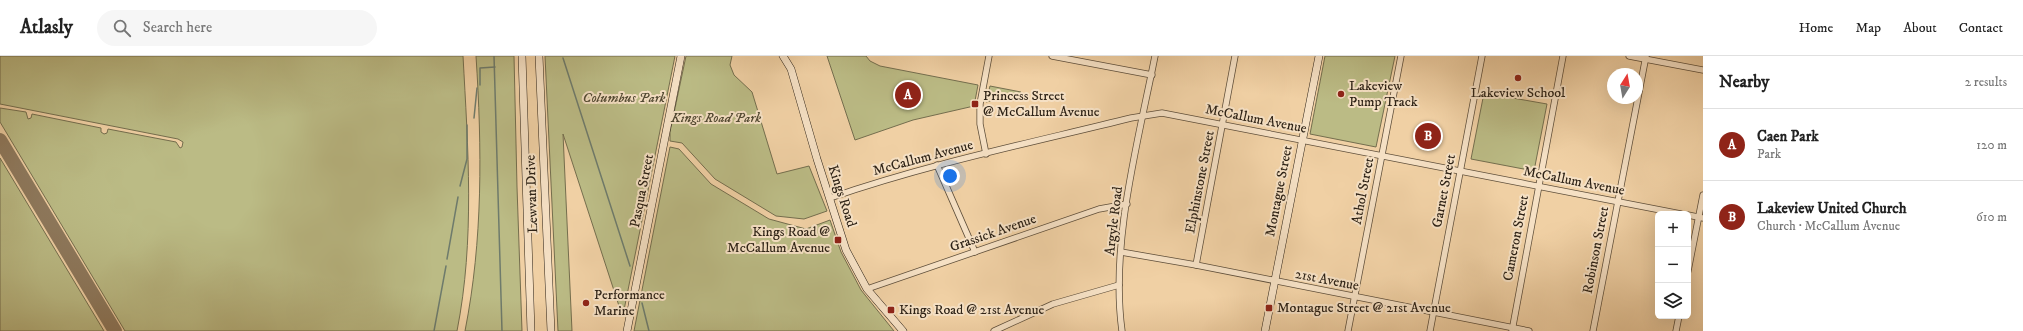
<!DOCTYPE html>
<meta charset="utf-8">
<style>
:root{--surface:#fff;--page:#f6f6f6;--text:#222;--muted:#767676;--line:#e0e0e0;--accent:#8f2418}
body{margin:0;font-family:"IM FELL DW Pica",serif;background:var(--page);color:var(--text)}
.controls{position:absolute;right:12px;bottom:12px;display:grid;overflow:hidden;border-radius:6px;box-shadow:0 4px 16px #0002}
.controls button{width:36px;height:36px;display:grid;place-items:center;padding:0;border:0;border-bottom:1px solid var(--line);background:var(--surface);color:var(--text);font:20px sans-serif}
.compass{position:absolute;left:1607px;top:12px;width:36px;height:36px;border-radius:50%;background:var(--surface);box-shadow:0 4px 16px #0002;rotate:11deg}
.you{position:absolute;left:950px;top:120px;width:14px;height:14px;margin:-10px;border:3px solid #fff;border-radius:50%;background:#1a73e8;box-shadow:0 0 0 6px #1a73e833}
.badge{display:grid;place-items:center;width:26px;height:26px;border-radius:50%;background:var(--accent);color:#fff;font-size:13px;font-weight:700}
.pin{position:absolute;translate:-50% -50%;border:2px solid #fff;box-shadow:0 1px 4px #0006}
.list{margin:0;padding:0;list-style:none}
h2{display:flex;justify-content:space-between;align-items:center;height:52px;margin:0;padding:0 16px;font-size:17px}
h2 small{font-size:13px;font-weight:400;color:var(--muted)}
.list li{display:grid;grid-template-columns:26px 1fr auto;gap:12px;align-items:center;box-sizing:border-box;height:72px;padding:0 16px;border-top:1px solid var(--line)}
.list b{display:block;font-size:15px;white-space:nowrap}
.list p{margin:0;font-size:13px;white-space:nowrap;color:var(--muted)}
.list em{font-size:13px;font-style:normal;color:var(--muted)}
.icon{flex:none;width:22px;height:22px;fill:none;stroke:currentColor;stroke-width:2;stroke-linecap:round;stroke-linejoin:round}
.map{position:relative;flex:none;width:1703px;height:275px;overflow:hidden}
header{display:flex;align-items:center;gap:24px;box-sizing:border-box;height:56px;padding:0 20px;background:var(--surface);border-bottom:1px solid var(--line)}
header strong{font-size:19px}
nav{display:flex;gap:22px;margin-inline-start:auto;font-size:14px}
.search{width:280px;height:36px;background:var(--page);display:flex;align-items:center;gap:10px;box-sizing:border-box;padding:0 14px;border-radius:22px;color:var(--muted);font-size:15px}
main{display:flex}
aside{flex:1;background:var(--surface)}
.map>svg:first-child{display:block}
.green{fill:#bbbb85;stroke:#746e4e}
.lines{fill:none;stroke-linecap:round;stroke-linejoin:round}
.stream{stroke:#6e7b6c;stroke-width:1.5}
.taxiway{stroke:#8e795d;stroke-width:14}
.street-casing{stroke:#5e4e3a;stroke-width:7}
.secondary-casing{stroke:#2d2216;stroke-width:8}
.street{stroke:#f5e0c4;stroke-width:5.5}
.secondary{stroke:#f5e0c4;stroke-width:7}
.poi-dot{fill:#8f2418;stroke:#f5e0c4;stroke-width:1.5}
.labels{text-anchor:middle;dominant-baseline:central;stroke-width:4;stroke-linejoin:round;paint-order:stroke}
.poi-label{font-size:14px;fill:#2d2216;stroke:#f5e0c4;text-anchor:start}
.park-label{font-size:14px;font-style:italic;fill:#504832;stroke:#f5e0c4}
.street-label{font-size:14px;fill:#2d2216;stroke:#f5e0c4}
</style>
<header>
<strong>Atlasly</strong>
<div class="search"><svg class="icon" aria-label="search" viewBox="0 0 24 24"><circle cx="10" cy="10" r="6"/><path d="M15 15l6 6"/></svg>Search here</div>
<nav><a>Home</a><a>Map</a><a>About</a><a>Contact</a></nav>
</header>
<main>
<div class="map">
<svg width="1703" height="275" viewBox="0 0 1703 275">
<rect width="100%" height="100%" fill="#f0d0a4"/>
<filter id="stains"><feTurbulence type="fractalNoise" baseFrequency=".005" numOctaves="4"/><feColorMatrix values="0 0 0 0 .2 0 0 0 0 .09 0 0 0 0 .02 0 0 0 .5 -.17"/></filter>
<radialGradient id="worn" r=".72"><stop offset=".6" stop-color="#630" stop-opacity="0"/><stop offset="1" stop-color="#630" stop-opacity=".3"/></radialGradient>
<g class="green">
<path d="M0 0H463C468 92 475 184 457 275H125L0 66V52L26 56 28 63 31 62 32 58 101 72V76L104 78 107 77 108 73 176 86 180 92 182 91 183 86 178 83 0 48Z"/>
<path d="M476 0H514L517 131 522 275H465C483 184 482 92 476 0Z"/>
<path d="M545 0H675L624 254 620 253 563 78 572 275H558Z"/>
<path d="M686 0H732L730 9 734 19 752 36 777 118 809 110 827 155 804 163 776 160 715 123 682 87 670 85V76Z"/>
<path d="M827 0H866L870 5 880 10 978 29 974 50 913 64 855 84Z"/>
<path d="M1325 0H1395L1376 91 1310 78Z"/>
<path d="M990 30 1021 36 1022 38 986 46Z"/>
<path d="M1484 37 1547 48 1534 115 1471 103Z"/>
<path d="M670 91 679 93 711 128 769 163 806 173 830 164 841 196 861 234 894 275H634Z"/>
<path d="M0 102 104 275H0Z"/>
</g>
<g class="lines">
<g class="stream">
<path d="M494 0 502 275"/>
<path d="M563 2 630 210"/>
<path d="M480 29V12L495 11"/>
<path d="M474 62 477 32"/>
<path d="M460 130 467 103V69"/>
<path d="M447 203 458 141"/>
<path d="M642 247 649 275"/>
<path d="M434 275 446 210"/>
</g>
<path class="taxiway" d="M0 84 115 275"/>
<g class="street-casing">
<g id="street">
<path d="M1052 0 1152 19"/>
<path d="M1629 0 1703 14"/>
<path d="M986 98 980 68V48L989 0"/>
<path d="M937 109 975 196"/>
<path d="M830 142C928 108 1030 87 1131 62L1162 57 1681 158"/>
<path d="M1688 159 1703 162"/>
<path d="M1121 196 1196 209 1529 275"/>
<path d="M1196 209 1235 0"/>
<path d="M1688 215 1703 139"/>
<path d="M867 233 1099 153 1127 148"/>
<path d="M994 275 1053 248 1119 229"/>
<path d="M1122 275C1110 188 1138 86 1155 0"/>
<path d="M1348 275 1401 0"/>
<path d="M1430 275 1482 0"/>
<path d="M1512 275 1563 0"/>
<path d="M1593 275 1646 0"/>
<path d="M1676 275 1679 260"/>
</g>
</g>
<g class="secondary-casing">
<g id="secondary">
<path d="M522 0 531 275"/>
<path d="M539 0 551 275"/>
<path d="M783 0 791 13 817 103 846 194 867 233 903 275"/>
<path d="M627 275 681 0"/>
<path d="M1265 275 1319 0"/>
</g>
</g>
<use href="#street" class="street"/>
<use href="#secondary" class="secondary"/>
</g>
<g class="poi-dot">
<circle cx="1518" cy="22" r="4"/>
<circle cx="1341" cy="38" r="4"/>
<rect x="971" y="44" width="8" height="8" rx="2"/>
<rect x="834" y="180" width="8" height="8" rx="2"/>
<circle cx="586" cy="247" r="4"/>
<rect x="1265" y="248" width="8" height="8" rx="2"/>
<rect x="887" y="250" width="8" height="8" rx="2"/>
</g>
<g class="labels">
<g class="poi-label">
<text x="1349" y="30">Lakeview<tspan x="1349" dy="16">Pump Track</tspan></text>
<text x="1518" y="37" text-anchor="middle">Lakeview School</text>
<text x="983" y="40">Princess Street<tspan x="983" dy="16">@ McCallum Avenue</tspan></text>
<text x="830" y="176" text-anchor="end">Kings Road @<tspan x="830" dy="16">McCallum Avenue</tspan></text>
<text x="594" y="239">Performance<tspan x="594" dy="16">Marine</tspan></text>
<text x="1277" y="252">Montague Street @ 21st Avenue</text>
<text x="899" y="254">Kings Road @ 21st Avenue</text>
</g>
<g class="park-label">
<text x="624" y="42">Columbus Park</text>
<text x="716" y="62">Kings Road Park</text>
</g>
<g class="street-label">
<text transform="translate(1256 63) rotate(11)">McCallum Avenue</text>
<text transform="translate(923 102) rotate(-15)">McCallum Avenue</text>
<text transform="translate(1574 125) rotate(11)">McCallum Avenue</text>
<text transform="translate(1200 126) rotate(-79)">Elphinstone Street</text>
<text transform="translate(642 135) rotate(-79)">Pasqua Street</text>
<text transform="translate(1279 135) rotate(-79)">Montague Street</text>
<text transform="translate(1363 135) rotate(-79)">Athol Street</text>
<text transform="translate(1444 135) rotate(-79)">Garnet Street</text>
<text transform="translate(532 138) rotate(-92)">Lewvan Drive</text>
<text transform="translate(842 140) rotate(72)">Kings Road</text>
<text transform="translate(1114 165) rotate(-83)">Argyle Road</text>
<text transform="translate(993 177) rotate(-19)">Grassick Avenue</text>
<text transform="translate(1516 182) rotate(-79)">Cameron Street</text>
<text transform="translate(1596 194) rotate(-79)">Robinson Street</text>
<text transform="translate(1327 224) rotate(11)">21st Avenue</text>
</g>
</g>
<rect width="100%" height="100%" filter="url(#stains)"/>
<rect width="100%" height="100%" fill="url(#worn)"/>
</svg>
<div class="controls">
<button>+</button>
<button>−</button>
<button><svg class="icon" aria-label="layers" viewBox="0 0 24 24"><path d="M12 4l9 5-9 5-9-5zM3 14l9 5 9-5"/></svg></button>
</div>
<svg class="compass" viewBox="-18 -18 36 36"><path d="M0-13l5 13h-10z" fill="#e53935"/><path d="M0 13l5-13h-10z" fill="#767676"/></svg>
<div class="you"></div>
<div class="pin badge" style="left:908px;top:39px">A</div>
<div class="pin badge" style="left:1428px;top:80px">B</div>
</div>
<aside>
<h2>Nearby<small>2 results</small></h2>
<ul class="list">
<li><span class="badge">A</span><div><b>Caen Park</b><p>Park</p></div><em>120 m</em></li>
<li><span class="badge">B</span><div><b>Lakeview United Church</b><p>Church · McCallum Avenue</p></div><em>610 m</em></li>
</ul>
</aside>
</main>
